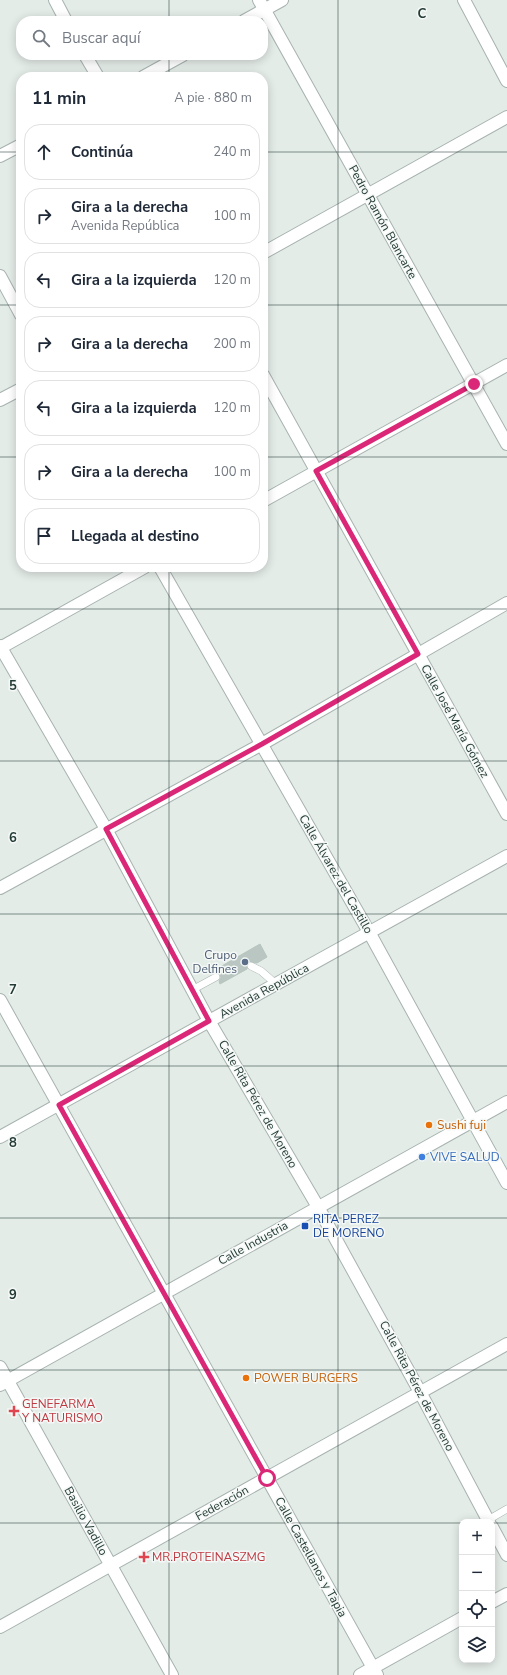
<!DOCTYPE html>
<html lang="es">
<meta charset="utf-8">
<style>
:root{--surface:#fff;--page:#f6f6f7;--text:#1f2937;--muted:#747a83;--line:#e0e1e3}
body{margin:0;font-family:"Nunito Sans",sans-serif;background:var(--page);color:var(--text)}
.controls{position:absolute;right:12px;bottom:12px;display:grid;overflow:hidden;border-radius:8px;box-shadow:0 2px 10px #0003}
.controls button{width:36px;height:36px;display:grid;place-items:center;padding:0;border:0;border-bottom:1px solid var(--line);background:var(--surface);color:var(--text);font:20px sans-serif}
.stop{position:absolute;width:12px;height:12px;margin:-9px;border:3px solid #db2777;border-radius:50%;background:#fff}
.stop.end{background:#db2777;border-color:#fff;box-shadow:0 1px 4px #0008}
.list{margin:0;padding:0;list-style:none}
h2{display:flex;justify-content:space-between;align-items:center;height:52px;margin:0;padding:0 16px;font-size:17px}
h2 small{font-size:13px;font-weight:400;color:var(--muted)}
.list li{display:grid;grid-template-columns:26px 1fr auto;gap:12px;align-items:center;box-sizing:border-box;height:56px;margin:0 8px 8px;padding:0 8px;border:1px solid var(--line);border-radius:16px}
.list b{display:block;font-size:15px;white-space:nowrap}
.list p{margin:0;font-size:13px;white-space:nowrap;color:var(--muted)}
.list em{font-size:13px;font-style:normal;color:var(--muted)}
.icon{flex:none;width:22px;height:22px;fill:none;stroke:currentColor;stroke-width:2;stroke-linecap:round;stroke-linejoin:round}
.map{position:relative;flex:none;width:507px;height:1675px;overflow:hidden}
.search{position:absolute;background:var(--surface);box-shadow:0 2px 10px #0003;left:16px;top:16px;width:252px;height:44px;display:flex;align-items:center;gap:10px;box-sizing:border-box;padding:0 14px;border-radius:16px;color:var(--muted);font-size:15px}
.panel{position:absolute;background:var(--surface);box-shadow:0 2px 10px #0003;left:16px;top:72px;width:252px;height:500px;border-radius:16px}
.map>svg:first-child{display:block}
.building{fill:#b9c6c1;stroke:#b7c5bf}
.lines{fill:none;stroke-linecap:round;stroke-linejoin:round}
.service-casing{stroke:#a7b3af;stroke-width:8}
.minor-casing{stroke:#a7b3af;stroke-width:14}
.tertiary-casing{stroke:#a7b3af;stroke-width:14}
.service{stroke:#fff;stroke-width:7}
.minor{stroke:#fff;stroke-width:12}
.tertiary{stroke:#fff;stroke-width:12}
.route{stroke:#db2777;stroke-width:5}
.grid{fill:none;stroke:#253b36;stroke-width:1;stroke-opacity:0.55}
.service-dot{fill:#5c6f8a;stroke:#f4f8f6;stroke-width:1.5}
.food-dot{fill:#e8710a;stroke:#f4f8f6;stroke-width:1.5}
.shop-dot{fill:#3f7fe0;stroke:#f4f8f6;stroke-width:1.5}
.transit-dot{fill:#1a4fb4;stroke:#f4f8f6;stroke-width:1.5}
.health-dot{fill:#e0444e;stroke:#f4f8f6;stroke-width:1.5}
.labels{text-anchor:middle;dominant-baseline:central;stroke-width:3;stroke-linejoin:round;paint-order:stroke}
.street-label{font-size:12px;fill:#253b36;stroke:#f4f8f6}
.service-label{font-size:12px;fill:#4e5e75;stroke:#f4f8f6;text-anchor:end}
.food-label{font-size:12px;fill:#c56008;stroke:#f4f8f6;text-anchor:start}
.shop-label{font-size:12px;fill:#366cbe;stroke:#f4f8f6;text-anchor:start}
.transit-label{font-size:12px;fill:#164399;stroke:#f4f8f6;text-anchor:start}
.health-label{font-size:12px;fill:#be3a42;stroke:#f4f8f6;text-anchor:start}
.grid-label{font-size:13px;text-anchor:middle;font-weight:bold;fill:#253b36;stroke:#f4f8f6;stroke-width:3;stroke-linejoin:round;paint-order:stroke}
</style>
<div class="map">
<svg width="507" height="1675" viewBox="0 0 507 1675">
<rect width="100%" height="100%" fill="#e4ece8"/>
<path class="building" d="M260 944 267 957 257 963 249 962 246 964 247 969 220 984 219 981 221 978 220 974 213 971Z"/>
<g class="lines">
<g class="service-casing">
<g id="service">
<path d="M251 966 261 971 276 984"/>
<path d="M192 990 216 977"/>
<path d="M488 1520 507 1509"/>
</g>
</g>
<g class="minor-casing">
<g id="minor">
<path d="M55 0 66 21"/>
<path d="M259 0 507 444"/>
<path d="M464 0 507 81"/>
<path d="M244 21 282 0"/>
<path d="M85 55 98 77"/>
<path d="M143 77 183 55"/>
<path d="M0 156 21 145"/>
<path d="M263 253 507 117"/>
<path d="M0 276 21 315"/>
<path d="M263 375 507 814"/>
<path d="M0 400 21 389"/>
<path d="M263 501 507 365"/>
<path d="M160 567 369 932 507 1183"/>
<path d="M0 646 106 829 209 1021 318 1207 420 1392 489 1522"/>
<path d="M0 648 145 567"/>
<path d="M0 888 262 744 507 603"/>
<path d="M0 1000 377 1675"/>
<path d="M0 1385 507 1102"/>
<path d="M492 1527 507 1555"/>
<path d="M0 1627 507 1344"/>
</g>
</g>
<g class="tertiary-casing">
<g id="tertiary">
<path d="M0 1137 507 856"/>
<path d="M0 1367 172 1675"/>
<path d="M492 1602 507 1594"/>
<path d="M360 1675 462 1618"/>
</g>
</g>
<use href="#service" class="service"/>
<use href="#minor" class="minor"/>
<use href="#tertiary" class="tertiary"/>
</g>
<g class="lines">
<path class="route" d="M267 1478 59 1105 209 1021 106 829 262 744 418 654 316 471 474 384"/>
</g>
<path class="grid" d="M169 0V21M338 0V1675M169 55V77M0 152H21M263 152H507M0 305H21M263 305H507M0 457H21M263 457H507M169 567V1675M0 609H507M0 761H507M0 914H507M0 1066H507M0 1218H507M0 1370H507M0 1523H462M492 1523H507"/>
<circle class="service-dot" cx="245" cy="962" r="4"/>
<g class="food-dot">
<circle cx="429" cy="1125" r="4"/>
<circle cx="246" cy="1378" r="4"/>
</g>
<circle class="shop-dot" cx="422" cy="1157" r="4"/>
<rect class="transit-dot" x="301" y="1222" width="8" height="8" rx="2"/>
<g class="health-dot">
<path d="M12 1405h4v4h4v4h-4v4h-4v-4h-4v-4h4z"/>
<path d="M142 1551h4v4h4v4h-4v4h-4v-4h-4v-4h4z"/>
</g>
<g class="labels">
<g class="street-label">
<text transform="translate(383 222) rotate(61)">Pedro Ramón Blancarte</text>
<text transform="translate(455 721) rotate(61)">Calle José María Gómez</text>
<text transform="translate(336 874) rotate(60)">Calle Álvarez del Castillo</text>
<text transform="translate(264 991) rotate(-29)">Avenida República</text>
<text transform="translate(258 1104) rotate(60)">Calle Rita Pérez de Moreno</text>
<text transform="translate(253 1243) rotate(-29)">Calle Industria</text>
<text transform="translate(417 1386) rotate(62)">Calle Rita Pérez de Moreno</text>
<text transform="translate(222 1503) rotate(-29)">Federación</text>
<text transform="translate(86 1521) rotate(61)">Basilio Vadillo</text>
<text transform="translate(311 1557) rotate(61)">Calle Castellanos y Tapia</text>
</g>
<g class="service-label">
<text x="237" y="955">Crupo<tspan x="237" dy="14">Delfines</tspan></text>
</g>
<g class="food-label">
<text x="437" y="1125">Sushi fuji</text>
<text x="254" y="1378">POWER BURGERS</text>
</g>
<g class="shop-label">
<text x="430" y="1157">VIVE SALUD</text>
</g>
<g class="transit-label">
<text x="313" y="1219">RITA PEREZ<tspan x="313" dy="14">DE MORENO</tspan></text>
</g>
<g class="health-label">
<text x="22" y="1404">GENEFARMA<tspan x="22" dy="14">Y NATURISMO</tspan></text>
<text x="152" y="1557">MR.PROTEINASZMG</text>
</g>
</g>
<g class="grid-label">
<text x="422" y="18">C</text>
<text x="13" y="690">5</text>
<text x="13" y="842">6</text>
<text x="13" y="994">7</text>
<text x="13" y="1147">8</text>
<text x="13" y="1299">9</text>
</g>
</svg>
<div class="controls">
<button>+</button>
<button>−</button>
<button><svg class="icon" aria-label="locate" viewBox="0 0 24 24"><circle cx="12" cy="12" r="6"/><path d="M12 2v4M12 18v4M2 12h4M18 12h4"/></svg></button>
<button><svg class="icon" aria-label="layers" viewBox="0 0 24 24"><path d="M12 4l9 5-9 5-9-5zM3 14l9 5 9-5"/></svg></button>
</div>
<div class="stop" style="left:267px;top:1478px"></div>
<div class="stop end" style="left:474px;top:384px"></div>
<div class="search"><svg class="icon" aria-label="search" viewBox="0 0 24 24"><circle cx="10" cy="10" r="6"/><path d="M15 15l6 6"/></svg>Buscar aquí</div>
<section class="panel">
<h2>11 min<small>A pie · 880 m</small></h2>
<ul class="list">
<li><svg class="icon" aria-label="ahead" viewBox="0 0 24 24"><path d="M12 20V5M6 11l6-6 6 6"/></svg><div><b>Continúa</b></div><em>240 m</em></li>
<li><svg class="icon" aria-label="right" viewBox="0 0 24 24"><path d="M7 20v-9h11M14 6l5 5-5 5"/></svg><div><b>Gira a la derecha</b><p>Avenida República</p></div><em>100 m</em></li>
<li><svg class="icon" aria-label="left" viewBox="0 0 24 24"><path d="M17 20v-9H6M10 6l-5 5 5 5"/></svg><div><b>Gira a la izquierda</b></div><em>120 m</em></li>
<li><svg class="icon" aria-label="right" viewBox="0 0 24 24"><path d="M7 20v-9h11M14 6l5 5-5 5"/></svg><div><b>Gira a la derecha</b></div><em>200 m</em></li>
<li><svg class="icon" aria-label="left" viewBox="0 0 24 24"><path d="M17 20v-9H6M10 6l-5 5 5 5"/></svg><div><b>Gira a la izquierda</b></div><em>120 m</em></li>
<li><svg class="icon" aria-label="right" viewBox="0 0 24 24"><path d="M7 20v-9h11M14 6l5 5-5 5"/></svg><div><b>Gira a la derecha</b></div><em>100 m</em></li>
<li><svg class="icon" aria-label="arrive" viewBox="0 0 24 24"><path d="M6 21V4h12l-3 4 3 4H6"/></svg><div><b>Llegada al destino</b></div></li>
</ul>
</section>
</div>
